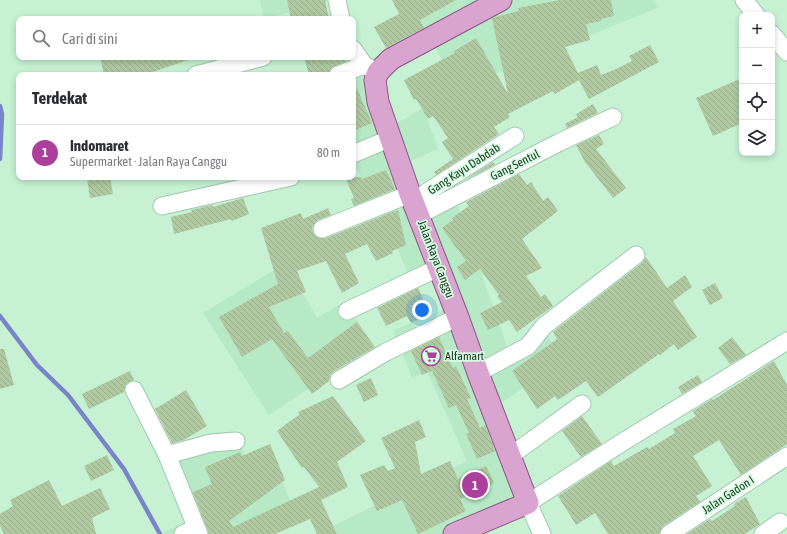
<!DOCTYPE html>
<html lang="id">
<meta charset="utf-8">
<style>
:root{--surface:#fff;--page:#f7f7f7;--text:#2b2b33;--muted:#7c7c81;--line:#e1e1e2;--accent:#ac3e9c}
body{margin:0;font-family:"Asap Condensed",sans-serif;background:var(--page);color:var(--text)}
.controls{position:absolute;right:12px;top:12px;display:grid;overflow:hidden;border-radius:8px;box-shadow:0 2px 6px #0003}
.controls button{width:36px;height:36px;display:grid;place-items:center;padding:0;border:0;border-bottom:1px solid var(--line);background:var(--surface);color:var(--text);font:20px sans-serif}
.you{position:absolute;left:422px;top:310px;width:14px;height:14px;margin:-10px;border:3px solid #fff;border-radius:50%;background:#1a73e8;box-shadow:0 0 0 6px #1a73e833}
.badge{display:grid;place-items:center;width:26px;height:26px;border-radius:50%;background:var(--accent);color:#fff;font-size:13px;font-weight:700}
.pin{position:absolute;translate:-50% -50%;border:2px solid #fff;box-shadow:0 1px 4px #0006}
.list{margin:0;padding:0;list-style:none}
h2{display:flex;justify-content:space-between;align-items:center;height:52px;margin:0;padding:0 16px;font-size:17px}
h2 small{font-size:13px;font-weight:400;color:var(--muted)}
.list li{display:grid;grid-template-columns:26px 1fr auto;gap:12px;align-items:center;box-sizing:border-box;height:56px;padding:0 16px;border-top:1px solid var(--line)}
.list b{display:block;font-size:15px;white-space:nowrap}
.list p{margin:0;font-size:13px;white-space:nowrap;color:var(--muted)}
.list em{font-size:13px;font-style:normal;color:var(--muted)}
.icon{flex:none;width:22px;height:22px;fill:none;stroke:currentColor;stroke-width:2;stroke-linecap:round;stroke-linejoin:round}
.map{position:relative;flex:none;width:787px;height:534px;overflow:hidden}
.search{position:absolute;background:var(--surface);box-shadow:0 2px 6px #0003;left:16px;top:16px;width:340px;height:44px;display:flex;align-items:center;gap:10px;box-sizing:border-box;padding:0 14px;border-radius:8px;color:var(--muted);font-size:15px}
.panel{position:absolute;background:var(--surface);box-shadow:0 2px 6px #0003;left:16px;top:72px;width:340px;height:108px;border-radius:8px}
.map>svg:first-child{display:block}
.built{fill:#b7e9c6}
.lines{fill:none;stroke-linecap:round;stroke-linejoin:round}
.stream{stroke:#7886c9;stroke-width:4.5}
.building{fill:url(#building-back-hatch)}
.minor-casing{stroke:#9fc9ac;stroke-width:19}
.major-casing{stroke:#895781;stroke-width:23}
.minor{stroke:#fff;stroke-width:17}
.major{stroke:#d9a4cf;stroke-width:21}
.labels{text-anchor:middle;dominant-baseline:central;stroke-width:3.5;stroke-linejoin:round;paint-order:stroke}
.street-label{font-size:12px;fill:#26372b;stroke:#d3ffe0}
.poi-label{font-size:12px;fill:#26372b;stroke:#d3ffe0;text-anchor:start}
</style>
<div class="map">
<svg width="787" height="534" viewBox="0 0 787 534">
<defs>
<pattern id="building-back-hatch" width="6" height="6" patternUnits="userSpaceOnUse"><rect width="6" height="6" fill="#b0c9a2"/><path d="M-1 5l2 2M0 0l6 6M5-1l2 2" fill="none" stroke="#97ad8c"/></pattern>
</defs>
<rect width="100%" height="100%" fill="#c6f1d3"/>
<g class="built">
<path d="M260 0H335L264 19Z"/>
<path d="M409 0H655L657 8 458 89Z"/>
<path d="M355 59 383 131 423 108 438 149 406 163 422 200 451 187 510 355 546 332 563 362 493 408 532 488 452 534H316L467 461 427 371 412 378 394 330 450 307 437 266 409 277 386 220 367 229 357 213 374 198 353 163V75H315L314 73Z"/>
<path d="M286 263 317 318 346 301 372 346 269 415 203 313Z"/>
<path d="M237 435 253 474 276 466 297 518 260 534H164L163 532 189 521 161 456Z"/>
</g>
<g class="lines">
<g class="stream">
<path d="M0 106 2 114 0 159"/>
<path d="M0 316 37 365 68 395 124 469 160 534"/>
</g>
</g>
<g class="building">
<path d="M287 0H325L329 19H291Z"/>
<path d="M392 0H456L420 20 424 28 386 48 374 27 399 14Z"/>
<path d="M560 0H611L614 16 601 19 602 21 586 24 590 40 565 47 578 73 597 65 601 75 614 70 632 61 629 56 650 45 659 62 589 99 579 80 555 94 553 91 508 114 510 117 494 127 499 134 436 175 434 172 453 159 442 142 448 138 433 116 428 119 416 99 414 100 404 80 455 53 454 51 476 38 508 94 492 18 519 11 518 8Z"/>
<path d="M100 57H191V59L144 75H104Z"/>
<path d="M304 57H346L347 61 331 68 328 75H309Z"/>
<path d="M742 78V123L713 136 696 98Z"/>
<path d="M353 80 372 123 353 131Z"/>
<path d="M593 104 598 113 567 128 565 124 578 117 576 114Z"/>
<path d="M599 135 604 144 596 149 626 188 613 198 585 162 576 145Z"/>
<path d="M493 162 495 165 466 179Z"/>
<path d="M386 170 395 189 354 206 351 199 354 198 345 177H361L362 179Z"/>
<path d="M519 174 527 185 531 182 543 201 548 197 558 211 522 239 542 268 526 276 541 297 545 294 553 306 517 332 509 320 488 330 480 313 502 302 497 296 499 295 480 269 465 280 457 267 466 261 442 228 453 220 452 218 469 206 466 202 468 201Z"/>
<path d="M96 177H110L113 194 90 198 87 179Z"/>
<path d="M243 198 249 214 232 221 231 219 174 234 171 217 192 212 191 210 212 205 213 207Z"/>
<path d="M328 208 331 215 318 220 312 227 313 232 316 237 326 238 398 210 406 245 392 251 393 253 376 261 367 244 345 254 359 283 342 293 326 261 297 271 306 292 269 307 284 333 288 331 308 358 357 322 375 347 334 371 330 375 329 381 312 394 272 339 242 357 219 317 278 284 261 228 301 213 303 219Z"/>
<path d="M646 257 667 288 685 275 692 287 673 301 697 337 678 350 674 344 660 355 659 354 598 397 586 381 558 400 555 396 537 409 512 371 557 339 553 332 629 273 642 263Z"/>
<path d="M715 283 723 298 710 305 702 290Z"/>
<path d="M418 288 430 314 411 323 407 316 386 326 377 308Z"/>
<path d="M439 337 453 368 456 366 471 398 467 399 480 428 485 425 495 451 477 459 466 434 469 433 456 405 449 408 432 371 422 375 411 351Z"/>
<path d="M732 337 746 355 730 364 718 348Z"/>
<path d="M0 349H4L14 385 0 389Z"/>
<path d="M774 361 787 385V444L741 475 719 440 693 456 712 486 696 496 700 502 663 526 659 534H608L595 513 576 525 558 496 611 461 614 466 647 447 649 449 675 433 673 429 696 416 693 411 712 399 713 400Z"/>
<path d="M130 371 134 380 126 384 124 392 89 409 82 394Z"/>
<path d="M698 375 702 382 682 394 678 387Z"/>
<path d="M371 378 378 395 364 402 356 385Z"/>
<path d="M186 390 207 426 184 440 172 443 155 409Z"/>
<path d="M333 396 366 441 337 462 348 487 321 500 337 534H317L310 519 275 534H209L193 492 212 484 205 467 240 452 242 456 270 444 285 480 229 521 233 527 319 487 304 467 302 468 277 431 300 414 298 412Z"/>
<path d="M582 416 602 444 581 457 562 431Z"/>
<path d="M419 420 426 437 415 442 421 474 450 461 458 479 486 466 494 483 460 499 466 511 418 534 402 500 377 511 360 475 384 465 388 471 395 468 381 438Z"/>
<path d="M107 455 114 470 91 481 84 466Z"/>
<path d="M49 480 62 506 100 488 110 509 92 518 96 534H4L0 526V514L13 506 10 500Z"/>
<path d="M746 497 760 524 745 534H687L710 519 712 521 735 506 734 504Z"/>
</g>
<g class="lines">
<g class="minor-casing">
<g id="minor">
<path d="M337 0 341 19"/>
<path d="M744 0 756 15"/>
<path d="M772 34 787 52"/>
<path d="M353 49 364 65 378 72"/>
<path d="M196 75 263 57"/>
<path d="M338 75 364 65"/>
<path d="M353 154 391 138"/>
<path d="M413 201 515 136"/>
<path d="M162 206 291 177"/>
<path d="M419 215 558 143 613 117"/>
<path d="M322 229 410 194"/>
<path d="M347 311 438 268"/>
<path d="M478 373 528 346 544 326 636 255"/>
<path d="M339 380 386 352 458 317"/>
<path d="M134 390 167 455 199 534"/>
<path d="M167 455 211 443 236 441"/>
<path d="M510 456 582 404"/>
<path d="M183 534 196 528"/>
<path d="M542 534 528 503 618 445 787 341"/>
<path d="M669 534 787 456"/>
<path d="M763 534 780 522"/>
</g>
</g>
<g class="major-casing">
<path id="major" d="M454 534 528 503 478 373 458 317 410 194 378 102 375 80 378 72 391 59 501 0"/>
</g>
<use href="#minor" class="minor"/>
<use href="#major" class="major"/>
</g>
<defs>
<g id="supermarket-ring" transform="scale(1)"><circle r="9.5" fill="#d3ffe0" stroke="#ac3e9c" stroke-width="1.5"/><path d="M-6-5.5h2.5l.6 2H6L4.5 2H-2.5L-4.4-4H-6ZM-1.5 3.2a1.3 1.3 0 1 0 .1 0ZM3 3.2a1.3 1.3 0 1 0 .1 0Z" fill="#ac3e9c"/></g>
</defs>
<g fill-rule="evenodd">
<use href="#supermarket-ring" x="431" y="356"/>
</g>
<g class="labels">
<g class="street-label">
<text transform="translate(515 165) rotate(-27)">Gang Sentul</text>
<text transform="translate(464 169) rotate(-33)">Gang Kayu Dabdab</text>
<text transform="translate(436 259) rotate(69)">Jalan Raya Canggu</text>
<text transform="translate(728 495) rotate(-33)">Jalan Gadon I</text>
</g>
<g class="poi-label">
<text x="445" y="356">Alfamart</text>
</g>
</g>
</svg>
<div class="controls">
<button>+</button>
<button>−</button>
<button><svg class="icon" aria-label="locate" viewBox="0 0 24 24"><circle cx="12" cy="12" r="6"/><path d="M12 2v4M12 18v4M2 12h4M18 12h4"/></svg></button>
<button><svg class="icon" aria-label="layers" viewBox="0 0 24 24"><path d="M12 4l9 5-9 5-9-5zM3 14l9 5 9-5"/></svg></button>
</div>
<div class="you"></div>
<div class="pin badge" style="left:475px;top:485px">1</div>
<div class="search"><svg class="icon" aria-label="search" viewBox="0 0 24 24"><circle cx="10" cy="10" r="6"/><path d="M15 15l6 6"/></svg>Cari di sini</div>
<section class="panel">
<h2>Terdekat<small></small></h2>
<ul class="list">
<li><span class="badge">1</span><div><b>Indomaret</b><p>Supermarket · Jalan Raya Canggu</p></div><em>80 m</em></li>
</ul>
</section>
</div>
